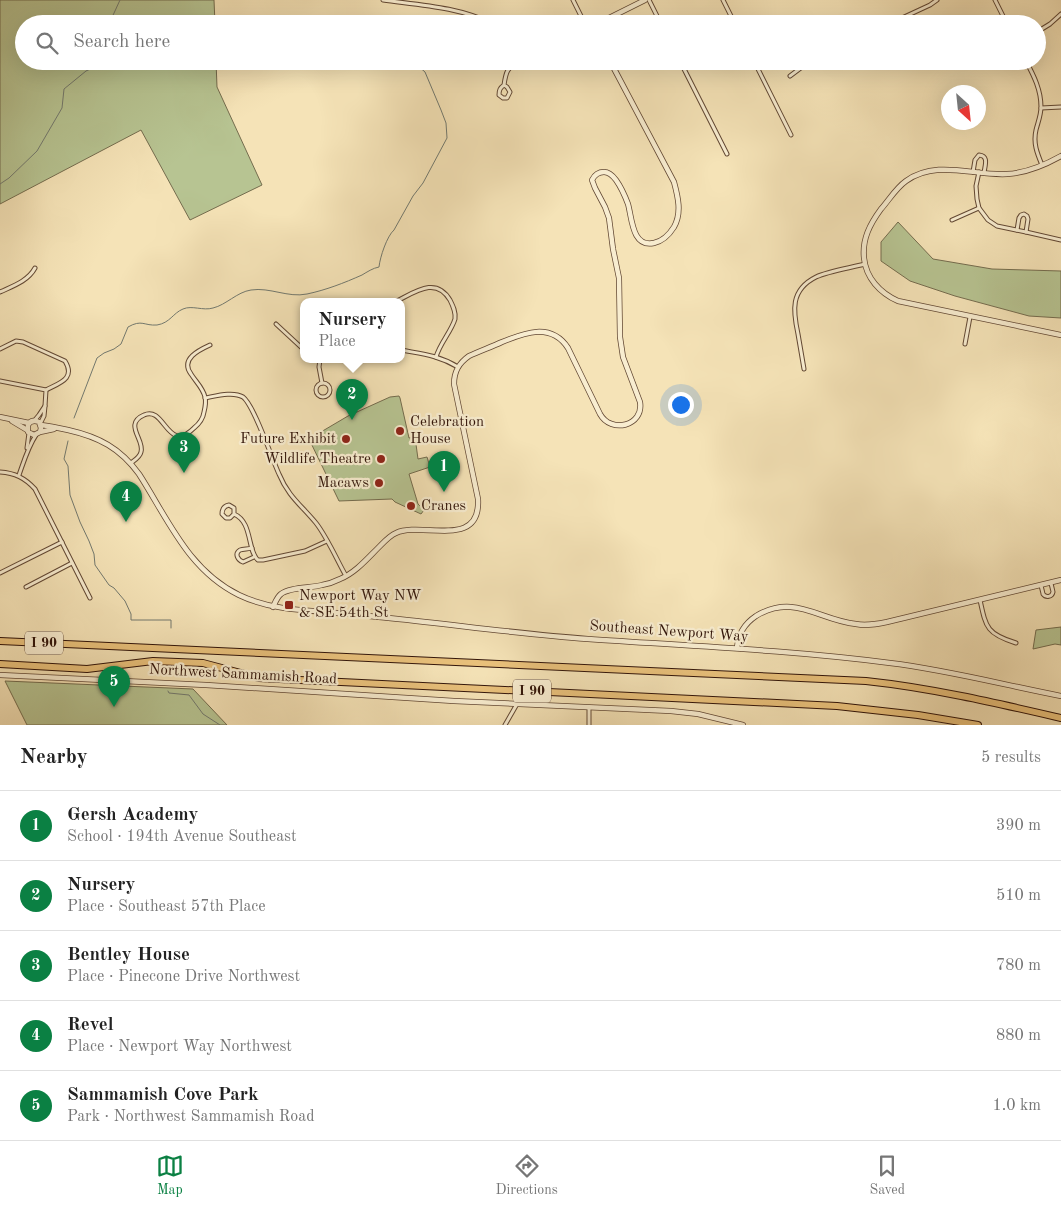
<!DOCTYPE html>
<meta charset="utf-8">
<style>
:root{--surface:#fff;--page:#f6f6f6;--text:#222;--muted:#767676;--line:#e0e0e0;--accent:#0b8043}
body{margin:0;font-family:"Old Standard TT",serif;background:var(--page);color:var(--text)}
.compass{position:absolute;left:941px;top:85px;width:45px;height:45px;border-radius:50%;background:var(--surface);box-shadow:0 5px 20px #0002;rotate:153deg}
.you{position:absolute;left:680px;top:404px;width:18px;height:18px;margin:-12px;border:4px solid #fff;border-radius:50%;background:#1a73e8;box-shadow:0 0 0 8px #1a73e833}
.badge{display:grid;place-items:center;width:32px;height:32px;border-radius:50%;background:var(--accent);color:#fff;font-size:16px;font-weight:700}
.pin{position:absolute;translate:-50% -41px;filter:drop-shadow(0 1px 2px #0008)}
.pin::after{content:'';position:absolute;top:26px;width:18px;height:15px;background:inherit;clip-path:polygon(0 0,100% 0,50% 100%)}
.popup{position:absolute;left:300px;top:298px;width:105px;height:65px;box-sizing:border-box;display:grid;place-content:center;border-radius:10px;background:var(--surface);filter:drop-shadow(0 1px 4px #0005);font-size:16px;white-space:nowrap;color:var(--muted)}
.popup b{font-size:19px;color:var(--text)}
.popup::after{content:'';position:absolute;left:50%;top:100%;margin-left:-10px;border:10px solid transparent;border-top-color:var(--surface)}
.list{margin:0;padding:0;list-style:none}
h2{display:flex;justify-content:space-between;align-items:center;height:65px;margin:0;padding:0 20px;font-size:21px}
h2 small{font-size:16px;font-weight:400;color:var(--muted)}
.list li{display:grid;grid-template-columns:32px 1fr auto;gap:15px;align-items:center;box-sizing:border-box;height:70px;padding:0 20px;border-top:1px solid var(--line)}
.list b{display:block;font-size:19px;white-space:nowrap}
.list p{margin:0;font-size:16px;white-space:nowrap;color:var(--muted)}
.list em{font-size:16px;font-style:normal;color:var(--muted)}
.icon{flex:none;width:28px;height:28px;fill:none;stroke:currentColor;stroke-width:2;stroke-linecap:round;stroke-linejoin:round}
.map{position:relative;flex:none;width:1061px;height:725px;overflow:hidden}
.search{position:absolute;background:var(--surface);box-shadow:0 5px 20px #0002;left:15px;right:15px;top:15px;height:55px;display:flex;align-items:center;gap:12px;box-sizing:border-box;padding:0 18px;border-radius:28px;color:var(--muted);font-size:19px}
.sheet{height:415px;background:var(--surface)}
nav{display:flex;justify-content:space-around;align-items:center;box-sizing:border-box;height:70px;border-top:1px solid var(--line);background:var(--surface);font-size:14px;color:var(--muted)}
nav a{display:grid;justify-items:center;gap:2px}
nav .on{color:var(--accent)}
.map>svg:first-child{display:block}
.green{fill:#b7c492;stroke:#746c4e}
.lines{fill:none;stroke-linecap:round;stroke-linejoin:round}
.stream{stroke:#72796f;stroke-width:1}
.minor-casing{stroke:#624834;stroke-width:5}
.tertiary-casing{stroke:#624834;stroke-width:6}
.motorway-casing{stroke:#311409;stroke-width:8}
.minor{stroke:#f8edd0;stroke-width:3}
.tertiary{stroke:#f8edd0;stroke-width:4.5}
.motorway{stroke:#eac27c;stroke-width:6}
.poi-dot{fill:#8f2418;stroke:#f8edd0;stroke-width:2}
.labels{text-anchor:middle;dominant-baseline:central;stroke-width:4.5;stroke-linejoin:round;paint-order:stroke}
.shield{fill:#f8edd0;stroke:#6d5545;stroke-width:1}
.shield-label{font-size:14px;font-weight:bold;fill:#311409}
.poi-label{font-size:15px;fill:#311409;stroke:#f8edd0;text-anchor:start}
.street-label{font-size:15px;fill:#311409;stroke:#f8edd0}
</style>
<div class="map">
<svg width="1061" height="725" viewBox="0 0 1061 725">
<rect width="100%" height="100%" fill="#f5e3b7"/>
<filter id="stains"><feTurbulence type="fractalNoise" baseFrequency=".004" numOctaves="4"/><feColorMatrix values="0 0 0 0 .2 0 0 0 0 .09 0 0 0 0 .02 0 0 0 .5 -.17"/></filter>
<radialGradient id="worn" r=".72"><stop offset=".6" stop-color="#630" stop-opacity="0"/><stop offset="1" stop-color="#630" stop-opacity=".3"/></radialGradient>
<g class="green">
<path d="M0 0H214L215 24H24V61H216L217 87 262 185 190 220 141 130 0 204Z"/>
<path d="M898 222 933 259 992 269 1061 271V318L1029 316 955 296 910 281 881 261V242Z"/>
<path d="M399 396 400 398 409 438 415 437 418 459 427 457 430 467 409 474 418 504 424 510 421 514 395 502 392 499 339 501 309 439 348 416 390 397Z"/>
<path d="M1061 627V645L1055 644 1033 649 1036 630Z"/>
<path d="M5 681 193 689 227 725H27Z"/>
</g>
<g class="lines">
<g class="stream">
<path d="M109 24 120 0"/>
<path d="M0 184 9 178 37 151 62 108 64 89 86 71 101 64 102 61"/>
<path d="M74 418 97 358 104 353 114 349 121 344 128 327C142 319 144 326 157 325 170 323 173 313 183 309 192 305 203 311 213 308 226 305 237 292 251 290 270 287 288 298 307 294 326 290 344 283 362 275 367 272 373 268 379 267 380 257 387 236 394 230L413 196 423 183 447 138 446 123 441 110 425 72 417 65"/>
<path d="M68 441 64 459 68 466 70 495 80 522 89 541 94 554 95 565 109 585 114 588 125 601 131 614V620H171V628"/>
<path d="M168 691 169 693 189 695 203 714 220 725"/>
</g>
<g class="minor-casing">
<g id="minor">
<path d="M383 0C420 5 459 7 493 24"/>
<path d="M573 0 585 24"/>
<path d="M649 0 661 24"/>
<path d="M723 0 735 24"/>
<path d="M995 0 1007 24"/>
<path d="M889 24 930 5 937 0"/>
<path d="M1037 32 1050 24 1061 14"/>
<path d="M680 61 727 154"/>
<path d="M754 61 791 135"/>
<path d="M1026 61C1034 76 1041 90 1041 107 1041 115 1038 122 1036 130 1033 143 1037 153 1042 165"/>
<path d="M790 76 802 67 813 61"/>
<path d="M504 85 507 87 510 92 507 98H503L499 95C499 90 500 88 504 85 506 71 507 68 520 61"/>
<path d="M1041 108 1061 107"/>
<path d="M973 172 975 160 979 155C989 156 985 165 984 173"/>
<path d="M979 172 976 186 977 199 979 208 988 220 997 226 1026 232 1061 240"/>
<path d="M952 220 979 208"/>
<path d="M1017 230 1019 218 1021 215 1024 214 1027 216 1028 219 1026 232"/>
<path d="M0 292C13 286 28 281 35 268"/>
<path d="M397 301C415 292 436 276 450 300 453 306 456 312 455 319 451 332 440 343 436 357"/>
<path d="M276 324 303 349"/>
<path d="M965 344 970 317"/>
<path d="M0 349 16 341 23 342 65 361C76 379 59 383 46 390"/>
<path d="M401 350C422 354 438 355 458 367"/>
<path d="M320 359 319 367 322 383"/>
<path d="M804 369C802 357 800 346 798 334 793 311 790 290 816 277 829 271 850 268 865 264"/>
<path d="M0 381 46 390 45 406"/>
<circle cx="323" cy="390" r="7"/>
<path d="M205 398C216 396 233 391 243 397 254 405 272 459 279 474 288 496 301 505 316 523 327 537 337 560 346 576"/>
<path d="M34 421 39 415 45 406 44 416 40 424"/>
<path d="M27 448 29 433"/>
<path d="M131 463C135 460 140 457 141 452 145 440 123 424 144 415 165 405 167 455 194 428 199 424 203 419 204 412 205 408 206 401 205 397 203 388 196 382 191 374 180 359 199 350 210 345"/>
<path d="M0 472C15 473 25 478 35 489L90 598"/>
<path d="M19 475C24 461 28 447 36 435"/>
<path d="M234 514 230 518H226L222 514C222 509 224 506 229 505L234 508V514C253 522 247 551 258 560H263L305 551 327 541"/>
<path d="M252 548C249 549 243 549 240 550 234 554 238 560 243 562L254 557"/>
<path d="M0 573 62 542"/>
<path d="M1041 585C1041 586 1043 593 1043 594 1046 598 1052 597 1053 592 1053 591 1051 584 1051 583"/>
<path d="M26 587 72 563"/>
<path d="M980 600C986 628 987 634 1016 643"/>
<path d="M505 725 517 704"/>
<path d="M589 725V708"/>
</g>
</g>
<g class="tertiary-casing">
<g id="tertiary">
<path d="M597 24 645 0"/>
<path d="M1061 156C1045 165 1026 173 1007 174 973 176 937 159 906 181 896 188 889 200 881 209 870 224 862 239 864 258 866 278 880 293 898 301L1061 335"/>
<path d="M0 417 29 423"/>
<path d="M12 421 27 430"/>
<path d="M41 425C50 426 59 428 68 430 99 437 120 448 139 474 168 519 188 570 239 595 266 608 296 610 326 612 359 615 392 618 425 622 479 628 533 635 588 639 689 646 790 650 890 663 948 670 1004 685 1061 696"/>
<path d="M40 432 41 428 39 422C34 420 30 421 28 425V432L34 435 40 432 54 429"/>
<path d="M273 607C275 603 277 597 281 594 289 587 312 588 322 585 328 584 334 582 340 579 355 573 367 559 378 548 384 542 389 536 396 533 422 521 481 550 478 499L454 384C454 371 459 363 469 356 480 351 491 347 502 342 524 333 551 322 568 348L600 414C611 434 644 426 640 402L623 357 620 337 619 278 613 249 609 218 605 207 595 188 592 180C594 176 598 172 604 172 609 172 613 176 616 180 621 187 625 196 628 204 632 218 632 248 654 243 663 241 669 235 674 227 682 213 678 197 674 182L610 61"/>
<path d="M737 648C738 634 744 624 756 616 794 593 819 620 856 624 867 626 877 624 887 622L1061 580"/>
<path d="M0 675 206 685 454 701 671 711 698 714 743 725"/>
</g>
</g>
<g class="motorway-casing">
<g id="motorway">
<path d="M0 641 866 681C932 688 996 703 1061 718"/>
<path d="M0 664 87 669 153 661 203 663 259 678 837 706 918 715 978 725"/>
</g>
</g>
<use href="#minor" class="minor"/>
<use href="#tertiary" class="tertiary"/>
<use href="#motorway" class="motorway"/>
</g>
<g class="poi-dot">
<circle cx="400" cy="431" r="5"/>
<circle cx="346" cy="439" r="5"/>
<circle cx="381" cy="459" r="5"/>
<circle cx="379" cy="483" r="5"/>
<circle cx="411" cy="506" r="5"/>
<rect x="284" y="600" width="10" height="10" rx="2.5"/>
</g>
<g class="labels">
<g class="shield">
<rect x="25" y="631.5" width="38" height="23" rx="4"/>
<rect x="513" y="679.5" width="38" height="23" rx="4"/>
</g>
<g class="shield-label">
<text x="44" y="643">I 90</text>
<text x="532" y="691">I 90</text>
</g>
<g class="poi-label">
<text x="410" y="422">Celebration<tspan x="410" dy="17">House</tspan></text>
<text x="336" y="439" text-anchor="end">Future Exhibit</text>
<text x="371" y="459" text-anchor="end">Wildlife Theatre</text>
<text x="369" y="483" text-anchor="end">Macaws</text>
<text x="421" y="506">Cranes</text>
<text x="299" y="596">Newport Way NW<tspan x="299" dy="17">&amp; SE 54th St</tspan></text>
</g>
<g class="street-label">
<text transform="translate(669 632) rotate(4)">Southeast Newport Way</text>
<text transform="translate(243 675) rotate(3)">Northwest Sammamish Road</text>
</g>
</g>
<rect width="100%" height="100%" filter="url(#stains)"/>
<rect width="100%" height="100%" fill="url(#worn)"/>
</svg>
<svg class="compass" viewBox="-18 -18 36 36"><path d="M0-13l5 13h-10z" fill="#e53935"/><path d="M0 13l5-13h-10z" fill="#767676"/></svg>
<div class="you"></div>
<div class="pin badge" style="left:444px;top:492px">1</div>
<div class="pin badge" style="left:352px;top:420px">2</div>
<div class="popup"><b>Nursery</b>Place</div>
<div class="pin badge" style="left:184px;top:473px">3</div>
<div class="pin badge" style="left:126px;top:522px">4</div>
<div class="pin badge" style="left:114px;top:707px">5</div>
<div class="search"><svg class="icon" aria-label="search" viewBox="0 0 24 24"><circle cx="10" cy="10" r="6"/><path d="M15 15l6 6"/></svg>Search here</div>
</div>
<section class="sheet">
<h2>Nearby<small>5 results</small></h2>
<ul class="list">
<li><span class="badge">1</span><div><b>Gersh Academy</b><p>School · 194th Avenue Southeast</p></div><em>390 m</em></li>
<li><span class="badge">2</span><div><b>Nursery</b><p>Place · Southeast 57th Place</p></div><em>510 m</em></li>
<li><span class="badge">3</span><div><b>Bentley House</b><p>Place · Pinecone Drive Northwest</p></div><em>780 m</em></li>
<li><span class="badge">4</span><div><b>Revel</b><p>Place · Newport Way Northwest</p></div><em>880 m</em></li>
<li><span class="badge">5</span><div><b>Sammamish Cove Park</b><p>Park · Northwest Sammamish Road</p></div><em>1.0 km</em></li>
</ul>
</section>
<nav>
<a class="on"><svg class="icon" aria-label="map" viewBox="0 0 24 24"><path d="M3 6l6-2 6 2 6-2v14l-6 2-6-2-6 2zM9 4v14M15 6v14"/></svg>Map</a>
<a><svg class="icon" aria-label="directions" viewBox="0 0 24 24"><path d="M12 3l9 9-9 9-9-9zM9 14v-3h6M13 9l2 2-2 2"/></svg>Directions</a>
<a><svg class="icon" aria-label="saved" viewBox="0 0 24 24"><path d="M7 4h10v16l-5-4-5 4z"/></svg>Saved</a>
</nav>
